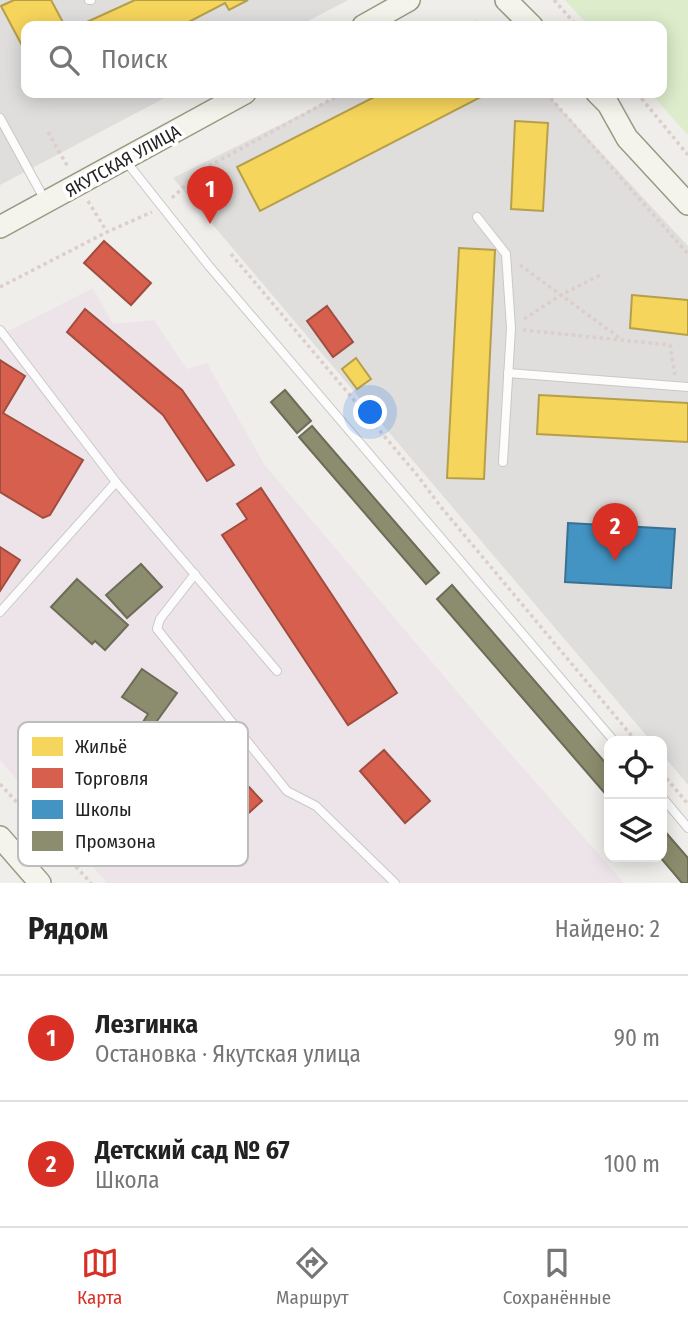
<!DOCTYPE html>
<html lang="ru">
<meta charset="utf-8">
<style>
:root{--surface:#fff;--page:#f2f2f2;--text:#222;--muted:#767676;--line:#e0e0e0;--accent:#d93025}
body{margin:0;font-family:"Fira Sans Condensed",sans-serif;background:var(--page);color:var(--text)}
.controls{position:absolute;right:21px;bottom:21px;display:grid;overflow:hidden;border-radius:14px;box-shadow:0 4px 18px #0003}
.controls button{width:63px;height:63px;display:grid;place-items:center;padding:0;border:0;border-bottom:2px solid var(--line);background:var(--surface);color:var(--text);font:35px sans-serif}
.you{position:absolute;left:371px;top:413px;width:24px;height:24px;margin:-18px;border:5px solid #fff;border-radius:50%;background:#1a73e8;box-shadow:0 0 0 10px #1a73e833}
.badge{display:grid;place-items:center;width:46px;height:46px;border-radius:50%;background:var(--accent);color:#fff;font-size:23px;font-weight:700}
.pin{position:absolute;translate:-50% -58px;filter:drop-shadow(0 2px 4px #0008)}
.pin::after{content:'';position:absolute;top:37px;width:24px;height:21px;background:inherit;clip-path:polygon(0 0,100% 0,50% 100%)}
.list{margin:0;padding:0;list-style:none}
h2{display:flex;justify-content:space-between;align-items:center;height:91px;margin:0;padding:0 28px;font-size:30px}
h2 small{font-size:23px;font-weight:400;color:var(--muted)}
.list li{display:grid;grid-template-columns:46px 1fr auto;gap:21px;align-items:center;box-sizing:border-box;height:126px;padding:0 28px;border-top:2px solid var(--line)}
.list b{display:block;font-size:26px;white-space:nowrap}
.list p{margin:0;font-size:23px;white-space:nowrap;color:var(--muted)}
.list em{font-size:23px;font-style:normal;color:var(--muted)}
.icon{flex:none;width:38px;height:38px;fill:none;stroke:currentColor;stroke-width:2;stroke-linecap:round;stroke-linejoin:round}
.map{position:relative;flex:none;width:688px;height:883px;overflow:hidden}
.search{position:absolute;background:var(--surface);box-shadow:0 4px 18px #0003;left:21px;right:21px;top:21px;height:77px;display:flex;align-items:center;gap:18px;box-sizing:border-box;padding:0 24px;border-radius:14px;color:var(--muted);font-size:26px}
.sheet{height:343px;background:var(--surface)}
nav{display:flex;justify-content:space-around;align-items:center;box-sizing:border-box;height:98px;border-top:2px solid var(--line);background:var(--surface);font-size:19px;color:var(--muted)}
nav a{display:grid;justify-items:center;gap:4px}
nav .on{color:var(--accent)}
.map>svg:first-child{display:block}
.residential{fill:#dfdedc}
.industrial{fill:#ede4e9}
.grass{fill:#ddeccb}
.homes{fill:#f6d55c;stroke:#b69f4b;stroke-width:2}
.shops{fill:#d6604d;stroke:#a04d40;stroke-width:2}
.schools{fill:#4393c3;stroke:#397193;stroke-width:2}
.industry{fill:#8c8c6e;stroke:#6c6c57;stroke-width:2}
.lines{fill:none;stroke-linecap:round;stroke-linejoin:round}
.lane-casing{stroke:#c9c8c7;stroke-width:10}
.secondary-casing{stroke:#999a82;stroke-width:24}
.path{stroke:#dccecd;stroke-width:3.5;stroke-dasharray:3.5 3.5;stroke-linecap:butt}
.lane{stroke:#fdfcfc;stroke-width:8}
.secondary{stroke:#f4f4ed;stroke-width:21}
.labels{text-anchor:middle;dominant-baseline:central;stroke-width:7;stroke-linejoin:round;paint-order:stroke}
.street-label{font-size:18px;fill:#222;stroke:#fff}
.key{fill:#fff;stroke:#bdbdbd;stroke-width:2}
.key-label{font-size:19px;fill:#222}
</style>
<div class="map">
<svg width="688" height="883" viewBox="0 0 688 883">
<rect width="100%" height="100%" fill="#f0eeeb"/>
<g class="residential">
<path d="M0 0H348L299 26H26V93H174L0 185Z"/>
<path d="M344 93H546L688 246V785L662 754V741H651L173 178Z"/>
</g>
<path class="industrial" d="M93 288 113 324 154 320 187 369 207 363 264 464 488 728 624 883H107L0 760V335Z"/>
<path class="grass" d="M565 0H688V135L650 93H662V26H589Z"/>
<g class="homes">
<path d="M14 0H51L65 26H26V53L1 6Z"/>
<path d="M135 0H248L229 10 225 3 181 26H78Z"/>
<path d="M382 93H478L481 97 260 211 237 167Z"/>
<path d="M515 121 548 123 543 211 511 209Z"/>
<path d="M459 248 495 250 484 479 447 478Z"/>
<path d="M632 295 688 300V335L630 328Z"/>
<path d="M356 358 371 379 357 389 342 369Z"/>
<path d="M539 395 688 403V442L537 434Z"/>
</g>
<g class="shops">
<path d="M104 241 151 283 131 305 84 263Z"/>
<path d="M327 306 353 342 333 357 307 321Z"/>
<path d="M85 309 182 390 234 465 207 481 163 415 67 332Z"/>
<path d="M0 360 25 376 3 413 83 460 50 515 43 518 0 492Z"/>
<path d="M261 488 397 693 348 725 222 535 247 519 237 504Z"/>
<path d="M0 547 20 560 0 591Z"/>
<path d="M199 733 262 801 223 836 160 768Z"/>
<path d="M384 750 430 801 405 823 360 771Z"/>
</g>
<path class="schools" d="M568 523 675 529 671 588 565 582Z"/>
<g class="industry">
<path d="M285 390 311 421 297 433 271 402Z"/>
<path d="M312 426 439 573 426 584 299 437Z"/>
<path d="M141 564 162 587 127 618 106 595Z"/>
<path d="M77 579 128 625 105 650 95 641 92 644 51 607Z"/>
<path d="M452 585 609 767V798L437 599Z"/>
<path d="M142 669 177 693 152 728 143 722 148 714 122 697Z"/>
<path d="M662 828 688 858V883H682L660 857H662Z"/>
</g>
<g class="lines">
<g class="lane-casing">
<g id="lane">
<path d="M89 0H91"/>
<path d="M0 118 46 202"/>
<path d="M125 160 209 266 614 741"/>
<path d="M477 217 506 254 511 328 503 462"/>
<path d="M0 330 116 482 0 612"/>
<path d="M508 373 688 387"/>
<path d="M116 482 277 671"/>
<path d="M195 574 160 619 157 629 287 791 316 806 395 883"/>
<path d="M662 797 688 828"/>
</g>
</g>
<g class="secondary-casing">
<g id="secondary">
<path d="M506 0 532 26"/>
<path d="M363 26 409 0"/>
<path d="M597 93 608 104 627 138 688 204"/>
<path d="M0 227 245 93"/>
<path d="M0 837 40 883"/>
</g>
</g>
<g class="path">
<path d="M554 0 577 26"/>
<path d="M468 26 479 21 484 26"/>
<path d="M546 93 688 254"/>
<path d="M637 93 688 155"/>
<path d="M48 132 68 167"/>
<path d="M172 198 200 171 343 93"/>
<path d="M88 201 107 232"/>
<path d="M231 254 417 475 441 507 636 741"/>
<path d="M520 265 621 339"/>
<path d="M0 287 107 232 152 212"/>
<path d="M524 319 561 295 602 274"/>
<path d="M523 330 670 345 675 375"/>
<path d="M662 773 688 804"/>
<path d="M0 784 91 883"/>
</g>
<use href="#lane" class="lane"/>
<use href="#secondary" class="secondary"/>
</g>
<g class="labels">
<g class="street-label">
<text transform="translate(123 161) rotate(-29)">ЯКУТСКАЯ УЛИЦА</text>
</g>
</g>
<rect x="18" y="722" width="230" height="144" rx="10" class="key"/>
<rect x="32" y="737" width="31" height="19" fill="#f6d55c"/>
<rect x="32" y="768" width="31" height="20" fill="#d6604d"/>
<rect x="32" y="800" width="31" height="19" fill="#4393c3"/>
<rect x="32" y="831" width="31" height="20" fill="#8c8c6e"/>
<g class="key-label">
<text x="75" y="753">Жильё</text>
<text x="75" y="785">Торговля</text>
<text x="75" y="816">Школы</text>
<text x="75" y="848">Промзона</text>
</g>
</svg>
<div class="controls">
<button><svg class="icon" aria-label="locate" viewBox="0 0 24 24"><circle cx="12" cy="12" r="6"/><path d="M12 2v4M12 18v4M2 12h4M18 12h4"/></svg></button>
<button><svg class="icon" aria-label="layers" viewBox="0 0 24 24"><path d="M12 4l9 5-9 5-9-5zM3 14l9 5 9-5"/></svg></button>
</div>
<div class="you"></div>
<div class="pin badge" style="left:210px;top:224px">1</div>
<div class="pin badge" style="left:615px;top:561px">2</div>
<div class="search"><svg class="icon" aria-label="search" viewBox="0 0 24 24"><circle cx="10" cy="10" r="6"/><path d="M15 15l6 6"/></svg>Поиск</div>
</div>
<section class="sheet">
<h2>Рядом<small>Найдено: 2</small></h2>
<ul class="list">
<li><span class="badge">1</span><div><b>Лезгинка</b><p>Остановка · Якутская улица</p></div><em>90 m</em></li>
<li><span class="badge">2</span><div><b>Детский сад № 67</b><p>Школа</p></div><em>100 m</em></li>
</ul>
</section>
<nav>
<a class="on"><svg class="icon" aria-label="map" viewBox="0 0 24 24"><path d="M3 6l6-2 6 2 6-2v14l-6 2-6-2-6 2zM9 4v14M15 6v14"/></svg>Карта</a>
<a><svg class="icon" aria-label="directions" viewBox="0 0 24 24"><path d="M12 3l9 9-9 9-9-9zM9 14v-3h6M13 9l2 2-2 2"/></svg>Маршрут</a>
<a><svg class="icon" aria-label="saved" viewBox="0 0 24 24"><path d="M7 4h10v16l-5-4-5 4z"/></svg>Сохранённые</a>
</nav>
